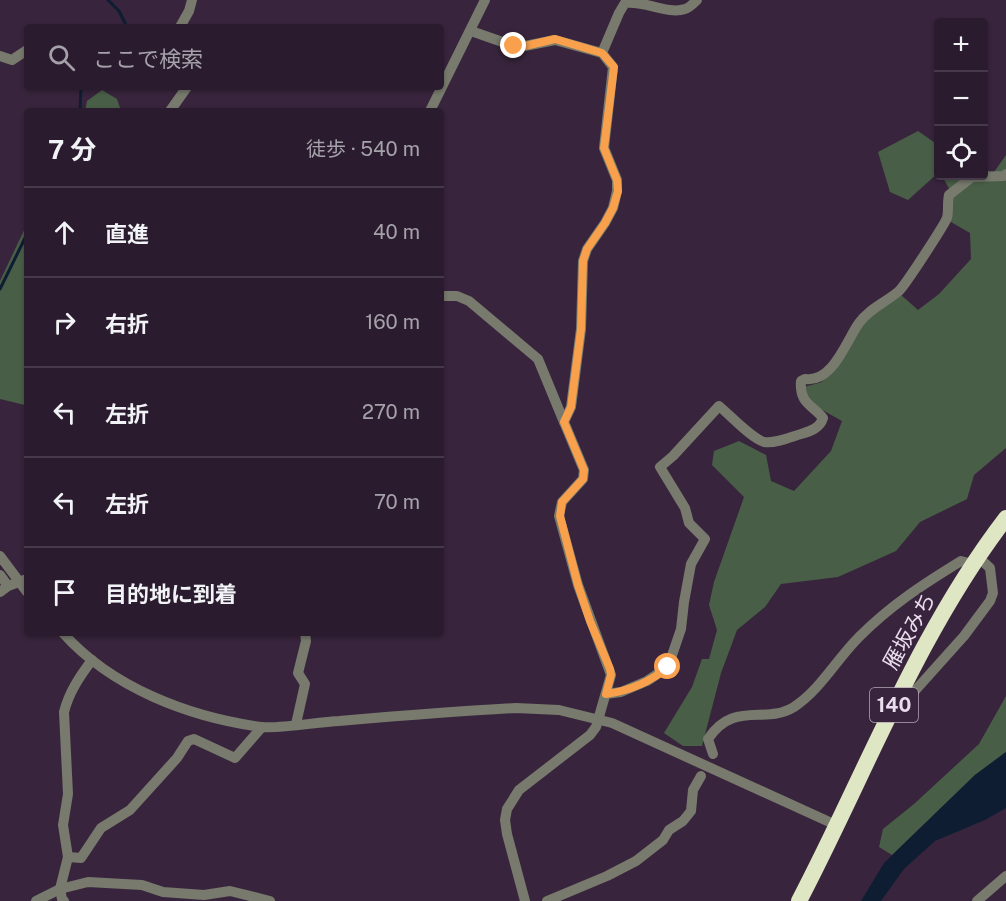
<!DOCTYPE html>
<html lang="ja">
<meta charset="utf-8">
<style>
:root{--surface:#2a1c2e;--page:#322536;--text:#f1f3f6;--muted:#a5a1aa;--line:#463a4a}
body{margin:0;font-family:"Public Sans","Noto Sans JP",sans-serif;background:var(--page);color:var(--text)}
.controls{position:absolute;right:18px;top:18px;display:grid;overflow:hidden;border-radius:6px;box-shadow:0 2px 4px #0004}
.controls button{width:54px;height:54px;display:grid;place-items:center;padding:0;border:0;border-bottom:2px solid var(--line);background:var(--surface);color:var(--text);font:30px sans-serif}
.stop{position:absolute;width:18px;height:18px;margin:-14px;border:4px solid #f9a04c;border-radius:50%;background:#fff}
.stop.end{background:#f9a04c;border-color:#fff;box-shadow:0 2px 6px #0008}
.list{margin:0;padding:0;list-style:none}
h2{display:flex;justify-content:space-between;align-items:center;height:78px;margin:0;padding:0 24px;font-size:26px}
h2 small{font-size:20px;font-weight:400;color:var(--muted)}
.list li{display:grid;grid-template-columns:39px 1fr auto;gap:18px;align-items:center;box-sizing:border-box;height:90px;padding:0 24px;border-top:2px solid var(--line)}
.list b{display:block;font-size:22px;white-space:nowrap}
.list em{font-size:20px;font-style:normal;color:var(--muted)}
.icon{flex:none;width:33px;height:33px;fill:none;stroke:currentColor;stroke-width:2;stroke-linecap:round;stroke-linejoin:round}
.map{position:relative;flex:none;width:1006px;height:901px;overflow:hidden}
.search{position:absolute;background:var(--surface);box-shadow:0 2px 4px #0004;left:24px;top:24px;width:420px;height:66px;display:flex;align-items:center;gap:15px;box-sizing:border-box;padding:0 21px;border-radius:6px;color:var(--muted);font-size:22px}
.panel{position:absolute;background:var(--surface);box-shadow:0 2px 4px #0004;left:24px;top:108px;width:420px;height:528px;border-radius:6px}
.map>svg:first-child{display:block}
.forest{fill:#485e46}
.water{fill:#0f1d33}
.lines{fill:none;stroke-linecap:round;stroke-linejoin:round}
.stream{stroke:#0f1d33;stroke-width:3}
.minor{stroke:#777a6c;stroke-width:10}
.highway{stroke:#dfe6c3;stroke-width:16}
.route{stroke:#f9a04c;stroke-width:8}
.labels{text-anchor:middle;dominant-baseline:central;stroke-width:4.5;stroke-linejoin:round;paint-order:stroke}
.shield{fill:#38253d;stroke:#b5a6b8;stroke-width:1.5}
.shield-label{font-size:20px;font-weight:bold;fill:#eadded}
.street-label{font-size:21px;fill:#eadded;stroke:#38253d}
</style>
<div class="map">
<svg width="1006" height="901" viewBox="0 0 1006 901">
<rect width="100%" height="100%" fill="#38253d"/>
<g class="forest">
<path d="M102 90 117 99 121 111H85L87 101Z"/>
<path d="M918 131 938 145V173L908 200 890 192 878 152Z"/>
<path d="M1006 155V448L974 475 967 499 920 522 896 551 838 577 781 584 765 607 737 630 721 673 702 746H683L664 733 692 687 702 659H709L717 630 709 605 714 582 744 497 712 465 714 451 739 441 766 455 771 481 794 491 831 451 842 421 808 402 804 387 822 382 865 321 900 294 918 310 939 294 971 259 970 233 951 222V192L942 176H984V165L992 175Z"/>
<path d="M27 224V403L25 405 0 399V281Z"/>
<path d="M1006 696V752L975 775 892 855 879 847 883 829 914 804 979 744Z"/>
</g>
<path class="water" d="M1006 752V808L985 820 935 841 904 869 881 901H861L884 863 975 775Z"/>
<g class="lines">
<g class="stream">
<path d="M108 0 119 11 126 25 125 27"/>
<path d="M80 111 81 87"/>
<path d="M0 289 27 234"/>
</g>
<g class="minor">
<path d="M180 27 189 11 192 0"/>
<path d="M471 31 514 46H525L555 40 602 53 613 67 604 148 617 180V191L613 208 605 223 587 249 583 261 581 329 571 407 564 422 584 470 583 479 562 502 559 516 578 585 611 675 596 727 590 735 519 790 507 809 505 820 507 834 525 901"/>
<path d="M602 53 619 13 625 3C644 0 668 15 685 9 689 8 694 3 697 0"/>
<path d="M0 56 12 60 27 50"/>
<path d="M170 111 187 87"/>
<path d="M430 111 485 0"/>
<path d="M441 296H457L469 301 538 359 564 422"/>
<path d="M0 556 27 592"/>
<path d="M0 575 8 586"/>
<path d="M0 592 8 586 27 579"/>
<path d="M63 633C112 688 189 717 261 727 281 729 317 722 339 721 398 716 457 711 516 708L559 710 612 723 836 825"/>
<path d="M901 691 912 694 964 636 990 601 993 593 990 568 978 557"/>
<path d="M606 694 621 692 647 681 668 667 681 629 684 602 691 564 705 539 689 523 685 508 660 467 673 456 719 406C730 415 751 438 764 442 775 444 791 437 801 434 811 431 820 428 823 418 813 405 799 404 801 381L805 379C833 383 846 341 859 323 870 308 885 303 899 291 906 284 943 227 947 218 949 210 947 203 949 195L972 177 1004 176 1006 174"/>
<path d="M296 724 305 684 298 673 306 641 305 633"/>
<path d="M713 754 708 739C734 700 765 725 794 707 821 689 836 660 859 637 891 605 922 585 961 561L973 564"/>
<path d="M68 857 81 858 101 828 130 810 177 758 188 741 194 739 235 758 262 727"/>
<path d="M36 901 60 889 88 882 142 885 163 892 204 895 230 891 270 901"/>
<path d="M64 901 62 899 60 889 68 857 63 825 68 794 64 712C69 692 80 676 92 660"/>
<path d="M547 901 607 876 636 861 663 840 669 830 683 821 691 811 693 790 701 776"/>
<path d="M977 901 1006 876"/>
</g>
<path class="highway" d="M799 901C866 773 917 634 1006 518"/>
</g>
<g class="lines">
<path class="route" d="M514 46H525L555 39 602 53 614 67 604 148 617 180 618 191 613 208 605 223 587 249 583 261 581 329 571 407 564 422 584 470 583 479 562 502 560 516 578 585 590 621 610 669 611 675 606 694C628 691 650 682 668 667"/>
</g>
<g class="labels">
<rect class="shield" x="870" y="688" width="48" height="34" rx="4.5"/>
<g class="shield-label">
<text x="894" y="705">140</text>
</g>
<g class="street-label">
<text transform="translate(909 631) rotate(-61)">雁坂みち</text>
</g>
</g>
</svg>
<div class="controls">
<button>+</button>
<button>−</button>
<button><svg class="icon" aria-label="locate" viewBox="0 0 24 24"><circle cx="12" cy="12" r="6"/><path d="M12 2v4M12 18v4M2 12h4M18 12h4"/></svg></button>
</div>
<div class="stop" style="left:668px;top:667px"></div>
<div class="stop end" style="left:514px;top:46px"></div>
<div class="search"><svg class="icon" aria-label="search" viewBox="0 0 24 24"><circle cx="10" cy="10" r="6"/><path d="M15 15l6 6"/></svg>ここで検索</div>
<section class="panel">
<h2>7 分<small>徒歩 · 540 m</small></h2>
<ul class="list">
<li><svg class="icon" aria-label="ahead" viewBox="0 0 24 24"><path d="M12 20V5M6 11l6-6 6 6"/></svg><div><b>直進</b></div><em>40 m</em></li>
<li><svg class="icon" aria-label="right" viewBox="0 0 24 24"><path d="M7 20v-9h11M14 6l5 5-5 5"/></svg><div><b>右折</b></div><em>160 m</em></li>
<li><svg class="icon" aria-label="left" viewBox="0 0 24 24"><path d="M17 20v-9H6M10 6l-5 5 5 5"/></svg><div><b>左折</b></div><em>270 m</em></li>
<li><svg class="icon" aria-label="left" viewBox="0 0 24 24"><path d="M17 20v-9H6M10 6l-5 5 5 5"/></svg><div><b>左折</b></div><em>70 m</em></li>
<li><svg class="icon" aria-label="arrive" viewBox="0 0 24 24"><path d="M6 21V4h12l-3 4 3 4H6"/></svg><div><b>目的地に到着</b></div></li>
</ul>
</section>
</div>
